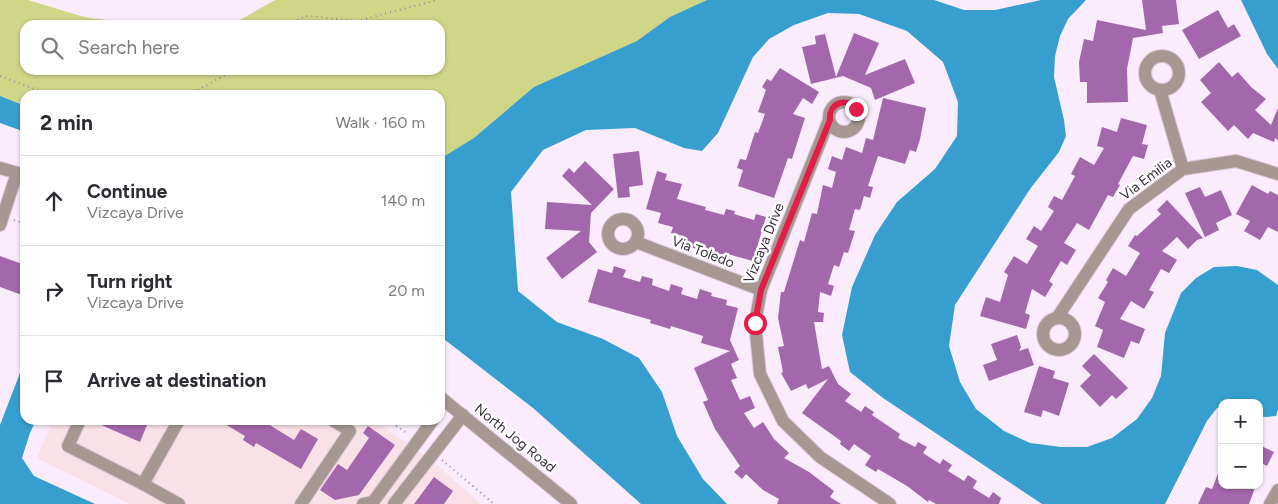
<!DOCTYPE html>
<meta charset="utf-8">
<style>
:root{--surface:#fff;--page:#f7f7f7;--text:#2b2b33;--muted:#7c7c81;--line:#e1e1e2}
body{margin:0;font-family:Figtree,sans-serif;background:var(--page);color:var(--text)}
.controls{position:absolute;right:15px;bottom:15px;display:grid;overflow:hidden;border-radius:10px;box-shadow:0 1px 4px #0004}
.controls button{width:45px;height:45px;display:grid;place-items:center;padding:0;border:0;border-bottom:1px solid var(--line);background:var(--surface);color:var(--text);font:25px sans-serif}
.stop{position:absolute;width:15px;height:15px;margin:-11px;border:4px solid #e11d48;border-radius:50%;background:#fff}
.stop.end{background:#e11d48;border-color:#fff;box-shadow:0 1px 5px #0008}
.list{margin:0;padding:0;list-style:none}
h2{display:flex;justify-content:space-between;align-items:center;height:65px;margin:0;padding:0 20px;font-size:21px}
h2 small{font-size:16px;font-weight:400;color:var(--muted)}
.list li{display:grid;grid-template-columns:32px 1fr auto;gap:15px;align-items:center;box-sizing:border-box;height:90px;padding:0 20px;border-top:1px solid var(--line)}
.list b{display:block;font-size:19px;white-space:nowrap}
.list p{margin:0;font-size:16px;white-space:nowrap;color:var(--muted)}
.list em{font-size:16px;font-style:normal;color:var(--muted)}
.icon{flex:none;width:28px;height:28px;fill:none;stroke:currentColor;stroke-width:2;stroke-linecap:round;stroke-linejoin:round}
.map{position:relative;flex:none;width:1278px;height:504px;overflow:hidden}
.search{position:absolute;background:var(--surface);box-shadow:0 1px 4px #0004;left:20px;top:20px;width:425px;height:55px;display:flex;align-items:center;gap:12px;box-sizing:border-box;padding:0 18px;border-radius:15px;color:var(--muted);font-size:19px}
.panel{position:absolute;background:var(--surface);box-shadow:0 1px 4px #0004;left:20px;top:90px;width:425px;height:335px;border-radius:15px}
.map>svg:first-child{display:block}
.commercial{fill:#fae0e7}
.green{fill:#d0d687}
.water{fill:#369fcf}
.building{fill:#a368ab}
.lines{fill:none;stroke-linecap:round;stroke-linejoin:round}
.minor-casing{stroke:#d8c9d9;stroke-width:14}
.path{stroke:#978a98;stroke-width:2;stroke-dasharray:1 4;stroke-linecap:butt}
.minor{stroke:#a79792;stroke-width:12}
.route{stroke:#e11d48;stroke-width:6}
.labels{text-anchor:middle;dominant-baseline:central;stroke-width:5;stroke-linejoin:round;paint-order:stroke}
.street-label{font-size:14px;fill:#362c37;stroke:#fff}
</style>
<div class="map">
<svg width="1278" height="504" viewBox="0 0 1278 504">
<rect width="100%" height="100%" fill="#fbecfd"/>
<path class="commercial" d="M53 420H374L437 465 481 504H130L37 458Z"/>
<path class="green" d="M0 0H28L84 17 144 25H25V70H440V25H231L275 0H721L440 181V95H25V118L0 110Z"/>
<g class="water">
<path d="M707 0H934L964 10H995L1041 0H1086L1068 19 1060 36 1055 56 1054 77 1064 120 1066 136 1059 152 1030 189 955 305 949 346 960 382 976 409 1004 431 1030 443 1061 447H1087L1112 438 1137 419 1152 398 1161 376 1165 333 1181 293 1196 278 1214 267 1237 266 1257 270 1278 285V410L1276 416 1266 417 1259 416V403H1222V408H1217L1207 421 1165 504H1042L883 398 850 372 842 335 852 287 875 235 897 202 935 169 957 136 958 102 943 62 907 31 859 14 828 13 794 25 769 39 753 57 718 133 702 151 684 148 635 128 586 130 543 150 511 192 518 291 557 322 603 339 639 358 662 392 677 436 703 479 727 504H641L533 408 440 336V159L474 138 534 87 637 41 670 17Z"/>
<path d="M1241 0H1278V69L1267 54Z"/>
<path d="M0 96 25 106V132L0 123Z"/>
<path d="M25 360V420H36L30 433 22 458 34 476 95 504H0V425Z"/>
</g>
<g class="building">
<path d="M1142 0H1176L1179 24 1162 26 1163 33 1133 38 1127 69 1128 102 1087 103V82H1080L1079 62 1084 39 1093 41 1097 20 1146 30Z"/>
<path d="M1218 10 1228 28 1234 24 1241 36 1199 59 1182 30Z"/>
<path d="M854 33 879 43 865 75 905 59 915 83 875 100 871 88 843 76 811 84 802 47 816 44 815 36 825 34 836 77Z"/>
<path d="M1219 62 1232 77 1238 72 1251 87 1266 99 1255 110 1271 125 1278 108V140L1275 138 1274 142 1253 133 1248 139 1234 125 1228 131 1201 102 1211 93 1200 80Z"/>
<path d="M780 68 819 92 812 104 803 98 793 114 805 118 792 159 788 158 774 198 738 186 743 170 737 168 740 159 746 160 755 132 758 133 765 114 758 112 766 90 762 87 767 79 771 81Z"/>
<path d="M883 98 926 108 920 139 916 152 910 150 905 164 878 156 868 186 873 187 870 198 864 196 860 210 855 209 849 230 855 231 848 253 844 252 839 267 834 265 828 284 834 286 831 296 820 292 818 312 824 313 823 322H814L822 369 829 366 838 384 851 394 845 401 861 412 865 406 874 412 872 415 900 434 898 438 915 447 918 442 927 447 923 453 940 464 943 459 952 465 948 471 964 481 968 475 977 481 973 488 989 498 993 492 1001 498 999 504H936L929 500 928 502 907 486 878 469 876 472 865 465 871 456 854 444 849 451 840 444 841 441 802 413 828 379 808 389 806 384 791 391 781 373 783 372 778 347 784 346 778 318 781 292H784L800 240 804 242 812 213 817 214 823 185 832 188 836 172 828 169 832 156 842 160 846 147 862 153 866 138 873 140Z"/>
<path d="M1121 118 1147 125 1142 144 1148 145 1144 159 1133 156 1118 184 1120 185 1113 197 1108 195 1089 230 1077 223 1064 243 1076 250 1067 265 1061 261 1049 281 1053 284 1045 297 1032 289 1025 313 1030 315 1026 329 980 316 986 297 1000 302 1008 275 1004 272 1014 256 1027 264 1038 246 1026 239 1034 226 1041 231 1054 211 1048 207 1054 196 1062 200 1075 176 1071 174 1080 157 1094 165 1104 148 1097 146 1102 127 1117 132Z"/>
<path d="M639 151 643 185 629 187 630 197 618 198 613 154Z"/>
<path d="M585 161 614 189 591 213 589 242 597 252 562 279 546 258 581 231 545 229 547 202 592 205 562 176 569 168 574 173Z"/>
<path d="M657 171 667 174 665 180 682 184 677 199 706 207 705 210 724 215 726 209 735 211 734 214 754 220 756 214 766 217 753 261 724 253 723 256 682 245 684 236 671 233 673 227 658 223 661 213 646 209Z"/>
<path d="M1252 185 1268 194 1270 191 1278 195V232L1268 227 1260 240 1244 231 1250 221 1236 214Z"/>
<path d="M1200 187 1205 197 1221 190 1232 215 1216 223 1219 230 1205 237 1185 193Z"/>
<path d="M1167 200 1203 238 1197 240 1188 249 1177 237 1162 251 1177 260 1169 273 1161 269 1149 290 1154 292 1144 309 1131 301 1120 319 1145 329 1139 344 1131 341 1124 358 1097 347 1103 330 1095 326 1105 302 1098 298 1108 282 1106 280 1113 268 1126 276 1140 253 1128 246 1135 235 1137 236 1161 214 1157 210Z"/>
<path d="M0 256 25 265V287L22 295 0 287Z"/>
<path d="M614 266 626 270 623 277 640 282 642 276 653 279 652 285 669 291 671 284 683 288 681 294 697 299 700 289 712 293 711 296 727 300 726 305 738 308 730 340 739 360 731 364 737 378 731 380 740 400 750 396 755 408 744 413 754 428 763 422 774 439 789 453 784 458 809 472 834 491 830 497 841 504H777L779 499 763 490 746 474 742 479 734 472 740 466 715 429 703 402 708 400 694 368 730 351 701 343 703 336 671 326 670 329 650 323 651 320 588 302 598 269 612 273Z"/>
<path d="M1017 335 1021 347 1019 351 1028 348 1034 365 989 381 983 365 997 360 991 344Z"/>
<path d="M1094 354 1128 388 1116 399 1112 395 1100 407 1080 386 1091 375 1082 366Z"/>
<path d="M1039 366 1055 371 1053 378 1069 383 1059 416 1043 410 1041 417 1024 412Z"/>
<path d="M90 420H149L140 442Z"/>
<path d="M218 420H270L268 424 294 440 301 429 318 439 301 469 256 443 254 447 243 440 245 436Z"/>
<path d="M368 426 395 445 359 495 335 500 320 490 338 464 347 470 369 438 363 433Z"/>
<path d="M1259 445 1274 452 1267 466 1259 462Z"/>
<path d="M1221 466 1222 485H1256L1249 504H1198L1206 487 1212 489Z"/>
<path d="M434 477 453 491 444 504H414Z"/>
</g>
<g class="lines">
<g class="minor-casing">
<g id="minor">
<circle cx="1162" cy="73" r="17"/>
<path d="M1160 90 1183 169"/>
<circle cx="844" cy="117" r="15"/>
<path d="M829 120 761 290 755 323 760 374 783 421 820 457 890 504"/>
<path d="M0 168 25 175"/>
<circle cx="623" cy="234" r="15"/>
<path d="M0 225 17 173"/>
<path d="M636 242 761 290"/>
<circle cx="1059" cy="334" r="16"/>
<path d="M1057 318 1129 209 1183 169 1236 161 1278 174"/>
<path d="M440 397 571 504"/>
<path d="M80 420 68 446 143 484 179 420"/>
<path d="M143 484 179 504"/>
<path d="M301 504 350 431 332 420"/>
<path d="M363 504 373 502 433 420"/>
<path d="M394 504 463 415"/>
<path d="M1270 504 1278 490"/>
</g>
</g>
<g class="path">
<path d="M283 25 308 16 357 21 437 0"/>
<path d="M0 76 51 95"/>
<path d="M189 95 234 70"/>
<path d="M14 220 25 224"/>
<path d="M388 420 408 434"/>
<path d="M442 460 494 504"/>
</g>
<use href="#minor" class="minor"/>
</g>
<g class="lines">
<path class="route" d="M755 323 761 290 830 120C828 104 846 96 856 109"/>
</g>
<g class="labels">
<g class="street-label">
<text transform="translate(1146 179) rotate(-37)">Via Emilia</text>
<text transform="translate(764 243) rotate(-68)">Vizcaya Drive</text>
<text transform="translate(703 252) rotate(21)">Via Toledo</text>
<text transform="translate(515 438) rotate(39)">North Jog Road</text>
</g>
</g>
</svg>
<div class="controls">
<button>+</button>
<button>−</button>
</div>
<div class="stop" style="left:755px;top:323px"></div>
<div class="stop end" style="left:856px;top:109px"></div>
<div class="search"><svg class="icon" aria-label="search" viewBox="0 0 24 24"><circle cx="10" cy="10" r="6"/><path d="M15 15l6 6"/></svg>Search here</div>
<section class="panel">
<h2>2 min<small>Walk · 160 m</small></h2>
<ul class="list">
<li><svg class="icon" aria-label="ahead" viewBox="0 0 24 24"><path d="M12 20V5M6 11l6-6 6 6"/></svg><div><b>Continue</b><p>Vizcaya Drive</p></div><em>140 m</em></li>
<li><svg class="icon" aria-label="right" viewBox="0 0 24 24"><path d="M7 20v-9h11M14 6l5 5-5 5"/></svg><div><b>Turn right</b><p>Vizcaya Drive</p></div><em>20 m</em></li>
<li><svg class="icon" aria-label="arrive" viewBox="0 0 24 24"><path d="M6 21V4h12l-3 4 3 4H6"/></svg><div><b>Arrive at destination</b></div></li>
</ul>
</section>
</div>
